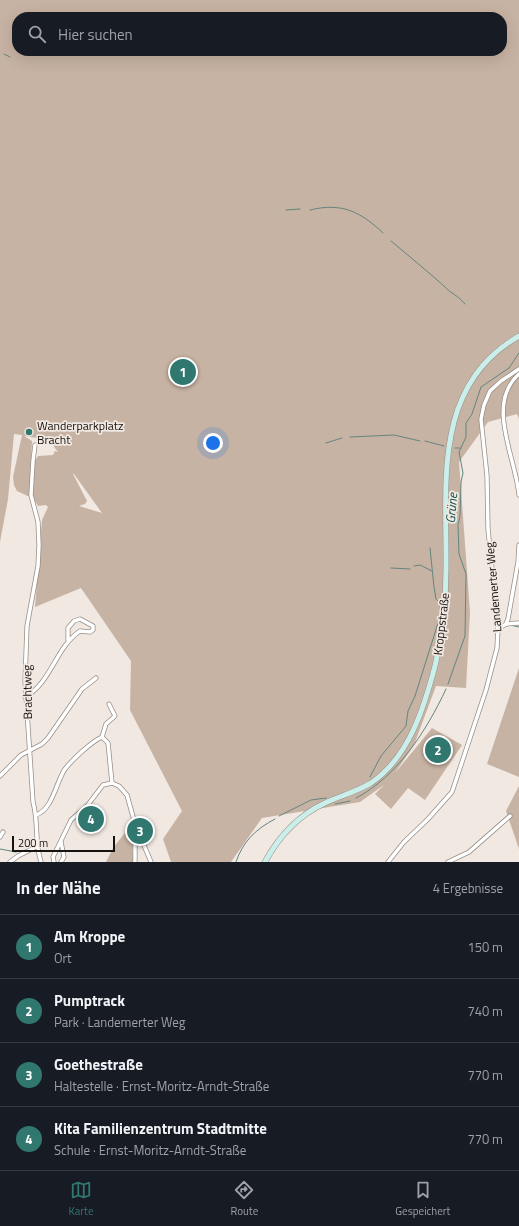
<!DOCTYPE html>
<html lang="de">
<meta charset="utf-8">
<style>
:root{--surface:#171b24;--page:#242831;--text:#f1f3f6;--muted:#9ea1a6;--line:#363941;--accent:#30776f}
body{margin:0;font-family:"Titillium Web",sans-serif;background:var(--page);color:var(--text)}
.scale{position:absolute;left:12px;bottom:10px;width:103px;box-sizing:border-box;padding-left:4px;border:2px solid #151210;border-top:0;font-size:11px;line-height:14px;white-space:nowrap;color:#151210;-webkit-text-stroke:3px #f1e8e1;paint-order:stroke}
.you{position:absolute;left:213px;top:443px;width:14px;height:14px;margin:-10px;border:3px solid #fff;border-radius:50%;background:#1a73e8;box-shadow:0 0 0 6px #1a73e833}
.badge{display:grid;place-items:center;width:26px;height:26px;border-radius:50%;background:var(--accent);color:#fff;font-size:13px;font-weight:700}
.pin{position:absolute;translate:-50% -50%;border:2px solid #fff;box-shadow:0 1px 4px #0006}
.list{margin:0;padding:0;list-style:none}
h2{display:flex;justify-content:space-between;align-items:center;height:52px;margin:0;padding:0 16px;font-size:17px}
h2 small{font-size:13px;font-weight:400;color:var(--muted)}
.list li{display:grid;grid-template-columns:26px 1fr auto;gap:12px;align-items:center;box-sizing:border-box;height:64px;padding:0 16px;border-top:1px solid var(--line)}
.list b{display:block;font-size:15px;white-space:nowrap}
.list p{margin:0;font-size:13px;white-space:nowrap;color:var(--muted)}
.list em{font-size:13px;font-style:normal;color:var(--muted)}
.icon{flex:none;width:22px;height:22px;fill:none;stroke:currentColor;stroke-width:2;stroke-linecap:round;stroke-linejoin:round}
.map{position:relative;flex:none;width:519px;height:862px;overflow:hidden}
.search{position:absolute;background:var(--surface);box-shadow:0 4px 16px #0002;left:12px;right:12px;top:12px;height:44px;display:flex;align-items:center;gap:10px;box-sizing:border-box;padding:0 14px;border-radius:16px;color:var(--muted);font-size:15px}
.sheet{height:308px;background:var(--surface)}
nav{display:flex;justify-content:space-around;align-items:center;box-sizing:border-box;height:56px;border-top:1px solid var(--line);background:var(--surface);font-size:11px;color:var(--muted)}
nav a{display:grid;justify-items:center;gap:2px}
nav .on{color:var(--accent)}
.map>svg:first-child{display:block}
.green{fill:#c7b3a3;fill-rule:evenodd}
.lines{fill:none;stroke-linecap:round;stroke-linejoin:round}
.stream{stroke:#63857f;stroke-width:1}
.street-casing{stroke:#968e88;stroke-width:5}
.secondary-casing{stroke:#968e88;stroke-width:6}
.street{stroke:#fff;stroke-width:3.5}
.secondary{stroke:#caeeea;stroke-width:5}
.poi-dot{fill:#30776f;stroke:#f1e8e1;stroke-width:1.5}
.labels{text-anchor:middle;dominant-baseline:central;stroke-width:3.5;stroke-linejoin:round;paint-order:stroke}
.poi-label{font-size:12px;fill:#151210;stroke:#f1e8e1;text-anchor:start}
.street-label{font-size:12px;fill:#151210;stroke:#f1e8e1}
.water-label{font-size:13px;font-style:italic;fill:#07514b;stroke:#f1e8e1}
</style>
<div class="map">
<svg width="519" height="862" viewBox="0 0 519 862">
<rect width="100%" height="100%" fill="#f1e8e1"/>
<g class="green">
<path d="M0 0H519V419L517 414 488 422 459 462 470 612 466 688 436 686 414 745 395 773 432 728 462 745 425 800 408 788 391 809 375 794 384 785 360 802 262 818 231 862H171L163 839 182 811 130 710 131 661 81 588 35 607 42 520 48 507 46 505 38 506 34 499 17 491 14 485 13 477 22 435 14 434 8 499 0 542ZM17 17H502V51H17ZM24 436 49 440 58 452 55 451 53 455 38 456 31 467 32 441ZM73 474H74L102 513 79 506 85 504 87 501Z"/>
<path d="M519 668V777L487 764Z"/>
<path d="M519 786V849L506 811Z"/>
<path d="M132 824 133 862H106L113 848Z"/>
</g>
<g class="lines">
<g class="stream">
<path d="M4 54 10 57"/>
<path d="M286 210 300 209"/>
<path d="M310 210C342 202 361 212 383 233"/>
<path d="M391 241C409 256 427 271 444 286 451 294 458 295 465 304"/>
<path d="M350 437 394 435 420 441"/>
<path d="M425 441 444 446"/>
<path d="M326 443 342 438"/>
<path d="M455 448H460"/>
<path d="M414 566 420 565 432 571"/>
<path d="M391 568 410 569"/>
<path d="M510 625 519 627"/>
<path d="M448 684 465 636 466 574 459 554 458 525 460 516 461 482 463 473 459 452 466 437V423L472 414 481 387 509 368 519 353"/>
<path d="M370 777 381 756 406 726 408 711 415 696 439 620 440 608V603L436 599 434 587 430 548"/>
<path d="M356 798C397 777 427 730 446 689"/>
<path d="M335 804 350 801"/>
<path d="M279 816 311 800 326 798"/>
<path d="M0 849 16 852"/>
<path d="M236 862C243 841 256 829 275 819"/>
</g>
<g class="street-casing">
<g id="street">
<path d="M519 374C485 404 516 458 519 495"/>
<path d="M35 445 33 461 31 495 38 522 39 545 38 566 27 626 25 681 33 802C39 824 34 840 41 862"/>
<path d="M506 624 519 623"/>
<path d="M498 629 506 624 508 619 518 562 519 545"/>
<path d="M25 697C52 682 55 648 80 631L90 632 93 630V626L80 619 74 621 68 628V640"/>
<path d="M102 737 106 724 115 716 109 704"/>
<path d="M0 776 21 755 42 744 48 738 82 689 96 678"/>
<path d="M36 815C53 809 56 782 65 769 73 759 91 742 102 737L108 743 112 783"/>
<path d="M0 837 3 832"/>
<path d="M61 842 64 857 61 862"/>
<path d="M10 862 18 856 36 847"/>
<path d="M54 862 53 857 71 820 87 806 103 785 112 783 119 786 127 795 135 824 151 862"/>
<path d="M135 862V842L140 838"/>
<path d="M388 862 404 842 428 819 452 792 486 690 497 648 498 629 488 529 487 476 481 419 484 405 490 391 501 381 519 369"/>
<path d="M448 862 469 852 510 816"/>
</g>
</g>
<g class="secondary-casing">
<path id="secondary" d="M265 862C279 836 297 816 325 803 340 796 356 792 371 783 409 757 424 708 435 666 443 634 446 602 446 569 447 483 432 386 519 336"/>
</g>
<use href="#street" class="street"/>
<use href="#secondary" class="secondary"/>
</g>
<circle class="poi-dot" cx="29" cy="432" r="4"/>
<g class="labels">
<g class="poi-label">
<text x="37" y="425">Wanderparkplatz<tspan x="37" dy="14">Bracht</tspan></text>
</g>
<g class="street-label">
<text transform="translate(493 587) rotate(-95)">Landemerter Weg</text>
<text transform="translate(441 624) rotate(-83)">Kroppstraße</text>
<text transform="translate(27 692) rotate(-91)">Brachtweg</text>
</g>
<g class="water-label">
<text transform="translate(451 508) rotate(-85)">Grüne</text>
</g>
</g>
</svg>
<div class="scale">200 m</div>
<div class="you"></div>
<div class="pin badge" style="left:183px;top:372px">1</div>
<div class="pin badge" style="left:438px;top:750px">2</div>
<div class="pin badge" style="left:140px;top:831px">3</div>
<div class="pin badge" style="left:91px;top:819px">4</div>
<div class="search"><svg class="icon" aria-label="search" viewBox="0 0 24 24"><circle cx="10" cy="10" r="6"/><path d="M15 15l6 6"/></svg>Hier suchen</div>
</div>
<section class="sheet">
<h2>In der Nähe<small>4 Ergebnisse</small></h2>
<ul class="list">
<li><span class="badge">1</span><div><b>Am Kroppe</b><p>Ort</p></div><em>150 m</em></li>
<li><span class="badge">2</span><div><b>Pumptrack</b><p>Park · Landemerter Weg</p></div><em>740 m</em></li>
<li><span class="badge">3</span><div><b>Goethestraße</b><p>Haltestelle · Ernst-Moritz-Arndt-Straße</p></div><em>770 m</em></li>
<li><span class="badge">4</span><div><b>Kita Familienzentrum Stadtmitte</b><p>Schule · Ernst-Moritz-Arndt-Straße</p></div><em>770 m</em></li>
</ul>
</section>
<nav>
<a class="on"><svg class="icon" aria-label="map" viewBox="0 0 24 24"><path d="M3 6l6-2 6 2 6-2v14l-6 2-6-2-6 2zM9 4v14M15 6v14"/></svg>Karte</a>
<a><svg class="icon" aria-label="directions" viewBox="0 0 24 24"><path d="M12 3l9 9-9 9-9-9zM9 14v-3h6M13 9l2 2-2 2"/></svg>Route</a>
<a><svg class="icon" aria-label="saved" viewBox="0 0 24 24"><path d="M7 4h10v16l-5-4-5 4z"/></svg>Gespeichert</a>
</nav>
